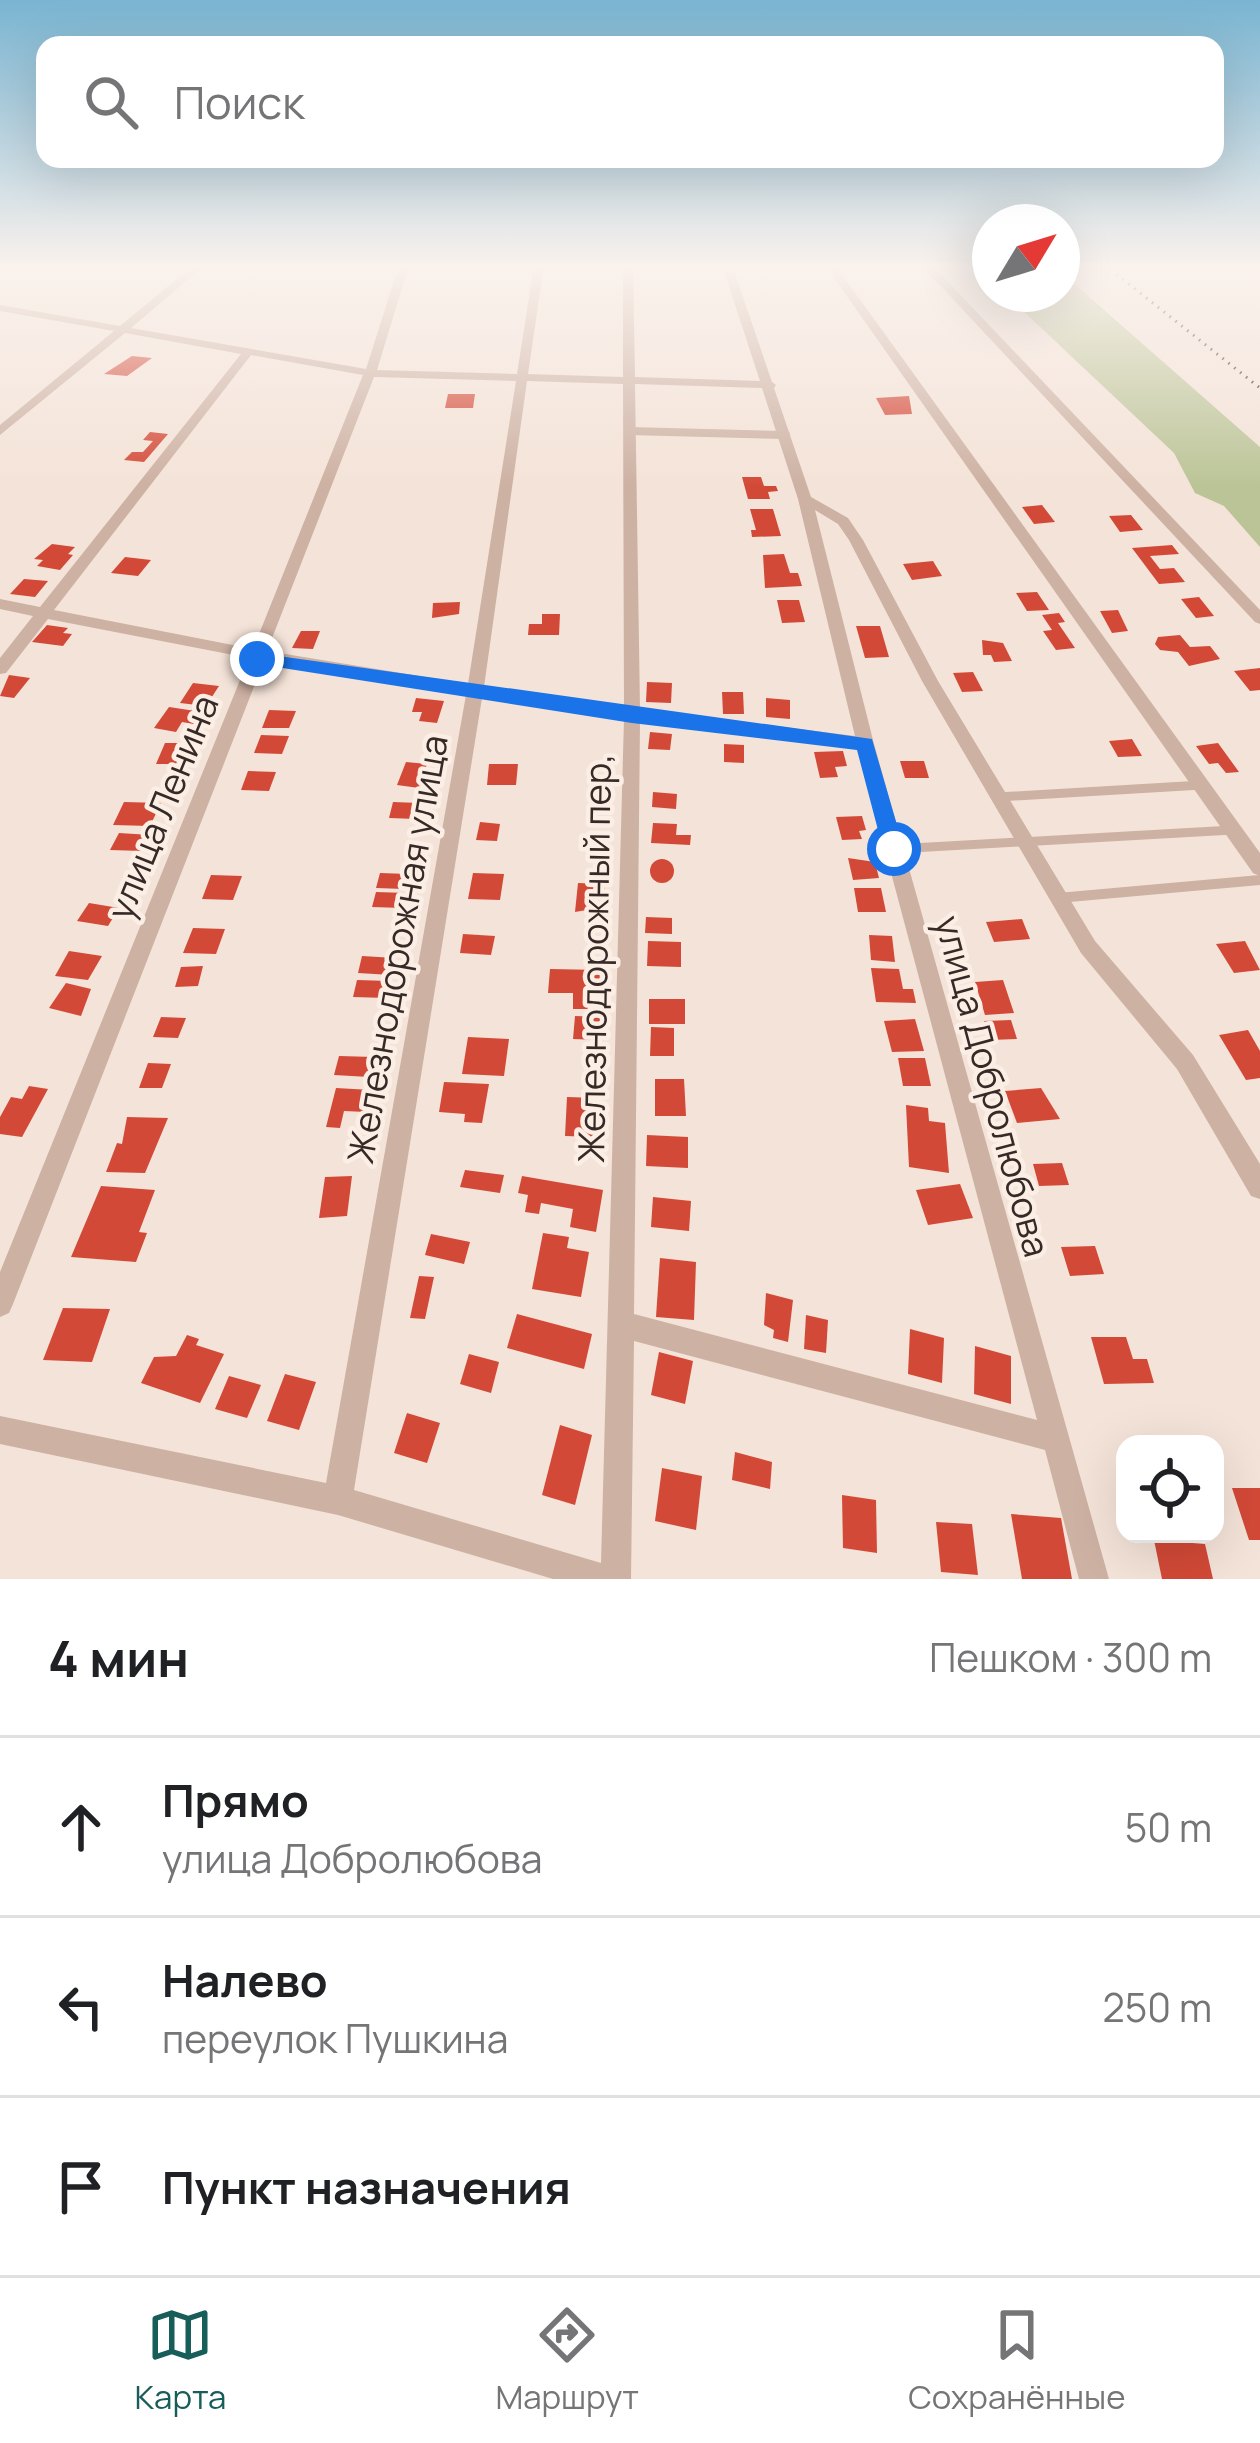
<!DOCTYPE html>
<html lang="ru">
<meta charset="utf-8">
<style>
:root{--surface:#fff;--page:#f6f6f6;--text:#202124;--muted:#757577;--line:#e0e0e0;--accent:#175d59}
body{margin:0;font-family:Manrope,sans-serif;background:var(--page);color:var(--text)}
.controls{position:absolute;right:36px;bottom:36px;display:grid;overflow:hidden;border-radius:24px;box-shadow:0 12px 48px #0002}
.controls button{width:108px;height:108px;display:grid;place-items:center;padding:0;border:0;border-bottom:3px solid var(--line);background:var(--surface);color:var(--text);font:60px sans-serif}
.compass{position:absolute;left:972px;top:204px;width:108px;height:108px;border-radius:50%;background:var(--surface);box-shadow:0 12px 48px #0002;rotate:52deg}
.stop{position:absolute;width:36px;height:36px;margin:-27px;border:9px solid #1a73e8;border-radius:50%;background:#fff}
.stop.end{background:#1a73e8;border-color:#fff;box-shadow:0 3px 12px #0008}
.list{margin:0;padding:0;list-style:none}
h2{display:flex;justify-content:space-between;align-items:center;height:156px;margin:0;padding:0 48px;font-size:51px}
h2 small{font-size:39px;font-weight:400;color:var(--muted)}
.list li{display:grid;grid-template-columns:78px 1fr auto;gap:36px;align-items:center;box-sizing:border-box;height:180px;padding:0 48px;border-top:3px solid var(--line)}
.list b{display:block;font-size:45px;white-space:nowrap}
.list p{margin:0;font-size:39px;white-space:nowrap;color:var(--muted)}
.list em{font-size:39px;font-style:normal;color:var(--muted)}
.icon{flex:none;width:66px;height:66px;fill:none;stroke:currentColor;stroke-width:2;stroke-linecap:round;stroke-linejoin:round}
.map{position:relative;flex:none;width:1260px;height:1579px;overflow:hidden}
.search{position:absolute;background:var(--surface);box-shadow:0 12px 48px #0002;left:36px;right:36px;top:36px;height:132px;display:flex;align-items:center;gap:30px;box-sizing:border-box;padding:0 42px;border-radius:24px;color:var(--muted);font-size:45px}
.sheet{height:696px;background:var(--surface)}
nav{display:flex;justify-content:space-around;align-items:center;box-sizing:border-box;height:168px;border-top:3px solid var(--line);background:var(--surface);font-size:33px;color:var(--muted)}
nav a{display:grid;justify-items:center;gap:6px}
nav .on{color:var(--accent)}
.map>svg:first-child{display:block}
.green{fill:#bbc497}
.building{fill:#d34937}
.lines{fill:none;stroke-linecap:round;stroke-linejoin:round}
.service-far2{stroke:#cdb1a3;stroke-width:8}
.service-far1{stroke:#cdb1a3;stroke-width:9}
.service{stroke:#cdb1a3;stroke-width:10}
.minor{fill:#cdb1a3;fill-rule:evenodd}
.rail{stroke:#372926;stroke-width:3;stroke-dasharray:1.5 6;stroke-linecap:butt}
.route{fill:#1a73e8}
.labels{text-anchor:middle;dominant-baseline:central;stroke-width:9;stroke-linejoin:round;paint-order:stroke}
.street-label{font-size:36px;fill:#372926;stroke:#fbeee5}
</style>
<div class="map">
<svg width="1260" height="1579" viewBox="0 0 1260 1579">
<rect width="100%" height="100%" fill="#f4e3d8"/>
<path class="green" d="M1062 273 1260 447V547L1224 506 1195 493 1174 453 1005 294H1062Z"/>
<g class="building">
<path d="M132 356 152 358 127 376 104 374Z"/>
<path d="M448 394H475L473 408H445Z"/>
<path d="M909 396 912 414 885 415 876 398Z"/>
<path d="M150 432 168 434 144 462 124 460 132 452H143L153 441 143 440Z"/>
<path d="M742 477H761L764 486H776L778 491 768 492 770 499H748Z"/>
<path d="M1042 505 1055 522 1034 524 1022 507Z"/>
<path d="M750 509H773L781 536 752 537 751 530H756Z"/>
<path d="M1131 515 1143 530 1120 532 1109 516Z"/>
<path d="M52 544 75 547 68 554 73 555 60 570 37 566 43 560 34 559Z"/>
<path d="M1172 545 1179 554 1150 556 1160 569 1174 568 1185 582 1159 584 1132 548Z"/>
<path d="M784 554 790 573H798L802 586 765 588 763 555Z"/>
<path d="M125 557 151 560 138 576 111 573Z"/>
<path d="M933 561 942 576 912 580 903 564Z"/>
<path d="M24 579 48 581 35 597 10 594Z"/>
<path d="M1037 592 1049 610 1027 611 1016 593Z"/>
<path d="M1199 597 1214 616 1196 618 1181 599Z"/>
<path d="M777 600H799L805 622 782 623Z"/>
<path d="M460 602 459 614 432 618 433 603Z"/>
<path d="M1118 610 1128 631 1112 633 1100 611Z"/>
<path d="M1059 613 1065 622 1058 623 1075 648 1056 650 1043 631 1052 630 1042 615Z"/>
<path d="M542 614H560L559 635H528L529 624H542Z"/>
<path d="M47 625 68 628 63 633 72 634 63 646 32 642Z"/>
<path d="M856 626H880L889 657 865 658Z"/>
<path d="M320 631 313 649 292 648 301 631Z"/>
<path d="M1180 635 1190 647 1210 646 1220 659 1189 666 1178 652 1160 650 1155 644 1158 637Z"/>
<path d="M982 640 1003 643 1012 661 994 662 991 655H983Z"/>
<path d="M1260 668V690L1250 691 1234 671Z"/>
<path d="M973 672 983 691 962 692 953 673Z"/>
<path d="M9 675 30 678 14 698 0 696Z"/>
<path d="M647 682 672 683 671 703 646 702Z"/>
<path d="M193 683 219 686 206 706 180 703Z"/>
<path d="M722 692H743L744 714H723Z"/>
<path d="M416 698 444 701 437 723 419 721 422 712H412Z"/>
<path d="M766 698 790 700V719L766 717Z"/>
<path d="M169 707 202 712 194 724 182 722 176 732 154 728Z"/>
<path d="M269 710 296 711 289 728H262Z"/>
<path d="M650 732 672 734 670 750 648 749Z"/>
<path d="M261 735 289 736 282 754 254 753Z"/>
<path d="M1132 739 1142 756 1118 757 1109 741Z"/>
<path d="M165 743H184L176 764H156Z"/>
<path d="M1218 743 1239 772 1226 773 1218 763 1209 764 1196 746Z"/>
<path d="M724 744 744 745V763L724 762Z"/>
<path d="M843 751 847 766 835 767 838 777 820 778 814 752Z"/>
<path d="M900 761H924L929 778H905Z"/>
<path d="M406 762 427 764 419 788 397 785Z"/>
<path d="M489 764H518L516 785H487Z"/>
<path d="M248 771 276 772 269 791 241 790Z"/>
<path d="M653 792 677 794 676 809 652 807Z"/>
<path d="M124 802 161 803 150 826 113 825Z"/>
<path d="M393 802 420 803 416 819 389 818Z"/>
<path d="M862 816 866 830 859 831 862 839 842 840 836 817Z"/>
<path d="M480 822 500 824 497 841 476 840Z"/>
<path d="M653 823 677 824 676 835H691L690 845 651 843Z"/>
<path d="M119 833 151 835 142 851 110 850Z"/>
<path d="M848 858 875 862 879 878 853 880Z"/>
<circle cx="662" cy="871" r="12"/>
<path d="M380 873 408 874 404 889 376 888Z"/>
<path d="M473 873 504 874 500 900 468 899Z"/>
<path d="M211 875 242 876 233 900 202 899Z"/>
<path d="M578 883 605 884 604 907 575 912Z"/>
<path d="M854 888H881L886 912H858Z"/>
<path d="M376 892 407 893 403 908 372 907Z"/>
<path d="M89 903 119 908 108 926 77 921Z"/>
<path d="M646 917 672 918V934L645 933Z"/>
<path d="M1022 919 1030 939 994 942 986 922Z"/>
<path d="M193 928 225 929 216 954 183 953Z"/>
<path d="M463 934 495 936 491 955 460 953Z"/>
<path d="M869 935 892 936 895 962 871 960Z"/>
<path d="M648 941 681 942V967L647 966Z"/>
<path d="M1245 941 1260 970 1234 973 1216 944Z"/>
<path d="M69 951 102 956 88 980 55 976Z"/>
<path d="M362 956 395 958 391 975 358 973Z"/>
<path d="M203 966 198 986 175 987 181 967Z"/>
<path d="M871 968 899 969 903 989H913L916 1003 876 1002Z"/>
<path d="M550 969 600 970 598 1009H573V993H548Z"/>
<path d="M357 980 390 981 386 998 353 997Z"/>
<path d="M1003 980 1014 1013 985 1015 975 982Z"/>
<path d="M66 983 91 989 81 1016 49 1008Z"/>
<rect x="649" y="999" width="36" height="25"/>
<path d="M575 1016 602 1017 600 1040 573 1039Z"/>
<path d="M161 1017 186 1018 178 1038 153 1037Z"/>
<path d="M915 1019 924 1051 892 1052 884 1021Z"/>
<path d="M1011 1020 1017 1039 990 1040 984 1021Z"/>
<path d="M651 1027 674 1028V1056H650Z"/>
<path d="M1248 1030 1260 1051V1078L1246 1080 1219 1035Z"/>
<path d="M468 1037 509 1039 504 1076 462 1074Z"/>
<path d="M339 1056 374 1057 369 1077 334 1075Z"/>
<path d="M898 1058H925L931 1086H903Z"/>
<path d="M148 1063 171 1064 162 1088H139Z"/>
<path d="M655 1079H684L686 1116H655Z"/>
<path d="M444 1082 489 1084 482 1123 464 1122 465 1114 439 1112Z"/>
<path d="M29 1086 48 1089 22 1137 0 1134V1117L11 1097 22 1099Z"/>
<path d="M336 1088 371 1090 366 1112 344 1111 340 1128 326 1127Z"/>
<path d="M1041 1088 1060 1119 1017 1123 1005 1091Z"/>
<path d="M567 1097 598 1098 596 1137 565 1136Z"/>
<path d="M906 1105 928 1108 929 1121 945 1123 949 1173 909 1167Z"/>
<path d="M127 1117 168 1118 145 1173 106 1172 117 1143 122 1144Z"/>
<path d="M647 1135 688 1137V1168L646 1166Z"/>
<path d="M1062 1163 1069 1185 1039 1186 1033 1164Z"/>
<path d="M465 1170 504 1175 500 1193 460 1187Z"/>
<path d="M352 1176 347 1216 319 1218 325 1177Z"/>
<path d="M522 1176 603 1190 596 1232 570 1227 573 1209 541 1203 539 1214 525 1212 528 1195 518 1193Z"/>
<path d="M960 1184 973 1218 928 1225 916 1190Z"/>
<path d="M101 1186 155 1190 139 1232 147 1233 136 1262 71 1257Z"/>
<path d="M653 1197 691 1201 689 1231 651 1227Z"/>
<path d="M543 1233 569 1237 567 1248 589 1252 581 1297 532 1289Z"/>
<path d="M431 1234 470 1242 464 1264 425 1255Z"/>
<path d="M1095 1246 1104 1274 1070 1276 1061 1247Z"/>
<path d="M660 1258 696 1262 694 1320 656 1317Z"/>
<path d="M419 1276 434 1277 425 1319 410 1318Z"/>
<path d="M766 1293 793 1300 788 1342 773 1338 774 1330 764 1325Z"/>
<path d="M63 1308 110 1309 92 1362 43 1360Z"/>
<path d="M517 1314 592 1334 584 1369 507 1348Z"/>
<path d="M806 1315 828 1320 826 1353 804 1349Z"/>
<path d="M910 1329 944 1338 942 1383 908 1374Z"/>
<path d="M187 1335 199 1339 196 1345 224 1354 200 1403 141 1383 154 1357 176 1356Z"/>
<path d="M1091 1337H1126L1133 1359H1147L1154 1383 1104 1384Z"/>
<path d="M975 1346 1011 1356V1404L974 1394Z"/>
<path d="M659 1352 693 1361 685 1404 651 1395Z"/>
<path d="M469 1354 499 1362 491 1393 460 1384Z"/>
<path d="M285 1374 316 1382 299 1430 267 1421Z"/>
<path d="M229 1376 261 1385 247 1418 215 1409Z"/>
<path d="M407 1413 440 1423 427 1463 394 1453Z"/>
<path d="M560 1425 592 1435 575 1505 542 1495Z"/>
<path d="M735 1452 772 1462 770 1489 732 1480Z"/>
<path d="M662 1468 702 1476 696 1530 655 1521Z"/>
<path d="M1232 1488H1260V1540H1249Z"/>
<path d="M842 1495 876 1500 877 1553 843 1548Z"/>
<path d="M1011 1514 1061 1518 1072 1579H1022Z"/>
<path d="M936 1522 972 1524 978 1575 941 1572Z"/>
<path d="M1154 1540 1205 1544 1213 1579H1162Z"/>
</g>
<g class="lines">
<path class="service-far2" d="M629 431 786 435"/>
<g class="service-far1">
<path d="M998 797 1202 785"/>
<path d="M894 849 1233 830"/>
</g>
<path class="service" d="M1058 898 1260 880"/>
<g class="minor">
<path d="M194 265H205L131 328 366 369 399 265H409L377 370 517 374 534 265H544L528 374 623 377V265H633L635 377 760 381 722 265H732L772 382 776 385 774 388 811 497 848 518 863 540 938 681 1095 941 1193 1055 1260 1164V1199L1251 1196 1177 1069 1081 953 922 681 849 540 838 524 815 510 874 744 1109 1579H1079L1045 1450 634 1341 631 1579H553L338 1515 0 1444V1416L326 1483 466 695 264 661 13 1304 9 1313 0 1317V1272L249 658 48 619 6 673 0 674V658L33 616 0 609V599L40 607 241 354 125 333 0 435V425L114 331 0 311V305L120 326ZM251 355 363 375 253 649 54 610ZM374 377 516 381 468 684 267 651ZM527 381 623 384 624 707 484 687ZM635 384 762 388 798 499 855 736 640 709ZM482 698 624 719 601 1563 354 1490ZM640 721 858 749 1037 1420 634 1314Z"/>
<path d="M825 265H835L1260 853V876L1253 873Z"/>
<path d="M921 265H932L1260 610V624L1255 622Z"/>
</g>
<path class="rail" d="M1105 265 1260 388"/>
</g>
<linearGradient id="sky" x2="0" y2="1"><stop stop-color="#79b4d1"/><stop offset="0.55" stop-color="#faf2ed"/><stop offset="1" stop-color="#faf2ed" stop-opacity="0"/></linearGradient>
<rect width="1260" height="486" fill="url(#sky)"/>
<path class="route" d="M257 653 872 739 904 849 894 857 883 849 857 750 632 723 251 663 248 659Z"/>
<g class="labels">
<g class="street-label">
<text transform="translate(162 807) rotate(-68)">улица Ленина</text>
<text transform="translate(397 949) rotate(-80)">Железнодорожная улица</text>
<text transform="translate(594 958) rotate(-89)">Железнодорожный пер,</text>
<text transform="translate(993 1086) rotate(75)">улица Добролюбова</text>
</g>
</g>
</svg>
<div class="controls">
<button><svg class="icon" aria-label="locate" viewBox="0 0 24 24"><circle cx="12" cy="12" r="6"/><path d="M12 2v4M12 18v4M2 12h4M18 12h4"/></svg></button>
</div>
<svg class="compass" viewBox="-18 -18 36 36"><path d="M0-13l5 13h-10z" fill="#e53935"/><path d="M0 13l5-13h-10z" fill="#757577"/></svg>
<div class="stop" style="left:894px;top:849px"></div>
<div class="stop end" style="left:257px;top:659px"></div>
<div class="search"><svg class="icon" aria-label="search" viewBox="0 0 24 24"><circle cx="10" cy="10" r="6"/><path d="M15 15l6 6"/></svg>Поиск</div>
</div>
<section class="sheet">
<h2>4 мин<small>Пешком · 300 m</small></h2>
<ul class="list">
<li><svg class="icon" aria-label="ahead" viewBox="0 0 24 24"><path d="M12 20V5M6 11l6-6 6 6"/></svg><div><b>Прямо</b><p>улица Добролюбова</p></div><em>50 m</em></li>
<li><svg class="icon" aria-label="left" viewBox="0 0 24 24"><path d="M17 20v-9H6M10 6l-5 5 5 5"/></svg><div><b>Налево</b><p>переулок Пушкина</p></div><em>250 m</em></li>
<li><svg class="icon" aria-label="arrive" viewBox="0 0 24 24"><path d="M6 21V4h12l-3 4 3 4H6"/></svg><div><b>Пункт назначения</b></div></li>
</ul>
</section>
<nav>
<a class="on"><svg class="icon" aria-label="map" viewBox="0 0 24 24"><path d="M3 6l6-2 6 2 6-2v14l-6 2-6-2-6 2zM9 4v14M15 6v14"/></svg>Карта</a>
<a><svg class="icon" aria-label="directions" viewBox="0 0 24 24"><path d="M12 3l9 9-9 9-9-9zM9 14v-3h6M13 9l2 2-2 2"/></svg>Маршрут</a>
<a><svg class="icon" aria-label="saved" viewBox="0 0 24 24"><path d="M7 4h10v16l-5-4-5 4z"/></svg>Сохранённые</a>
</nav>
